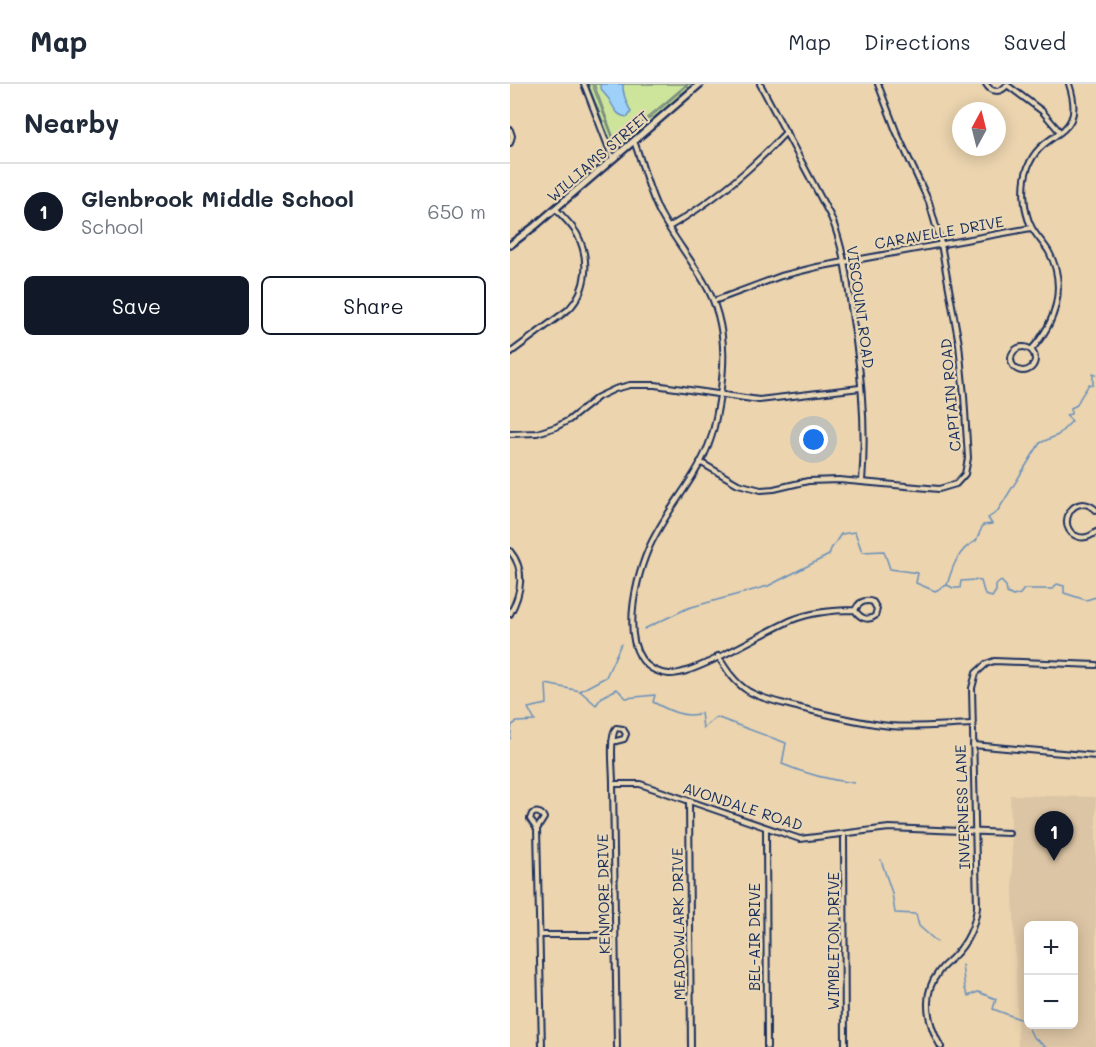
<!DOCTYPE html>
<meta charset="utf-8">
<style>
:root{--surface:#fff;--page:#f6f6f7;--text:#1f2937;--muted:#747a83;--line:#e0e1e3;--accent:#111827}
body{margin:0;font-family:Mali,sans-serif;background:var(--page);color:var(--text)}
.controls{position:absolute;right:18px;bottom:18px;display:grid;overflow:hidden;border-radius:9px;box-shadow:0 3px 15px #0003}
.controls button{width:54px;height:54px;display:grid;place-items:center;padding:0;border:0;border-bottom:2px solid var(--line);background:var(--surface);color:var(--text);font:30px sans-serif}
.compass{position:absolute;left:442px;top:18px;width:54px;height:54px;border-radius:50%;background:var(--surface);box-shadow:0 3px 15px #0003;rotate:7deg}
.you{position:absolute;left:304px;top:356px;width:21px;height:21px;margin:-15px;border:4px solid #fff;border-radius:50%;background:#1a73e8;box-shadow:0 0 0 9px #1a73e833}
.badge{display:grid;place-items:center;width:39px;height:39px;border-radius:50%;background:var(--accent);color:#fff;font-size:20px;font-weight:700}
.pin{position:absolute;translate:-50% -50px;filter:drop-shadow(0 2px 3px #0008)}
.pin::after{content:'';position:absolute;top:32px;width:21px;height:18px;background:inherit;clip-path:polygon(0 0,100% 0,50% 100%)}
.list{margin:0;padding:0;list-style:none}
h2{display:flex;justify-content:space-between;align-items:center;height:78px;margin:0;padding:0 24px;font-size:26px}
h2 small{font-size:20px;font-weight:400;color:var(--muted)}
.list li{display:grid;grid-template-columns:39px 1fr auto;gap:18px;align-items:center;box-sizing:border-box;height:96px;padding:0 24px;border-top:2px solid var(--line)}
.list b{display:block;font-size:22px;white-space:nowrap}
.list p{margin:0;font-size:20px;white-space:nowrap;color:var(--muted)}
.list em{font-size:20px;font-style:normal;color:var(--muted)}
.actions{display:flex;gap:12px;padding:18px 24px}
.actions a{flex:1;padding:14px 0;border:2px solid var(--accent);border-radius:9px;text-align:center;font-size:21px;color:var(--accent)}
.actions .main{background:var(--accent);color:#fff}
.map{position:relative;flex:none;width:586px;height:963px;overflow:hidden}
header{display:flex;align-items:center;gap:36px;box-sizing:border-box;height:84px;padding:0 30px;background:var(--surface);border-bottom:2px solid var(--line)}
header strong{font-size:28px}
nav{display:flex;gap:33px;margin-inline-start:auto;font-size:21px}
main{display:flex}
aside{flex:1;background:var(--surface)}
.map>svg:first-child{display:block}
.built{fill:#dcc5a5;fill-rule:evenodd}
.green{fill:#cde59b;stroke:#748a7c;stroke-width:1.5}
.water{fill:#9dd1fa;stroke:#6990bc;stroke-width:1.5}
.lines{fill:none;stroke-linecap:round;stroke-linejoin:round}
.stream{stroke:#6990bc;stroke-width:1.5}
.street-casing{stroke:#1b2f5e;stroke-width:8}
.secondary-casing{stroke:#1b2f5e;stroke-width:10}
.street{stroke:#ead8b5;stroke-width:4}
.secondary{stroke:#ead8b5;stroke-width:5}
.labels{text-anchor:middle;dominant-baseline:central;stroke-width:4.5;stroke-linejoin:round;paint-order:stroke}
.street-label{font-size:15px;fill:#1b2f5e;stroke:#ead8b5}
</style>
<header>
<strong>Map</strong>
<nav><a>Map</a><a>Directions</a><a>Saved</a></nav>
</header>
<main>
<aside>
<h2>Nearby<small></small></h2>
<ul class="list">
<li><span class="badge">1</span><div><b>Glenbrook Middle School</b><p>School</p></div><em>650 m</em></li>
</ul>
<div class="actions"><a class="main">Save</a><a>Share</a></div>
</aside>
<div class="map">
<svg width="586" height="963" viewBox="0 0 586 963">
<rect width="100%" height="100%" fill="#ebd4ae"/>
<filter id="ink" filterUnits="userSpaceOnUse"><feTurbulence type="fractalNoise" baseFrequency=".0167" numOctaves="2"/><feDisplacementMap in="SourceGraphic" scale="12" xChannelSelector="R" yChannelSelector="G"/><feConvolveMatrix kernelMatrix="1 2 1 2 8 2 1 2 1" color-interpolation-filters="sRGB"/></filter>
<g filter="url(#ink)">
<path class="built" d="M500 711 586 713V963H508ZM518 842H564V940H518Z"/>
<g class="green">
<path d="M78 0H82L105 60 103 63Z"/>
<path d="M84 0H177L106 60Z"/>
<path d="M179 0H183L110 63 107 62Z"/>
</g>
<path class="water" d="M90 0H113C112 9 117 20 121 28L118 33C107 32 105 26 100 17 96 10 91 9 90 0Z"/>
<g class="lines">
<g class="stream">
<path d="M437 501C442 484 448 465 466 457L473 441 482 440 478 434 487 428 530 359 548 351 562 337 556 331 561 330V324L567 321C570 312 575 308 579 300L583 301V290L586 291"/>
<path d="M134 545 178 524 258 502 319 471 321 465 331 450 345 448 352 468 374 467 380 485 408 489 406 499 425 507 437 501 443 504H450L451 497 465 496 471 497 475 511 482 513 486 507V501L491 497 496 502 497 509 503 512 510 510 514 505H542L547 500 554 502V509L576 516 586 513"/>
<path d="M70 607 86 621 92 613 107 605 116 614 145 611 143 618C158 626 175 635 191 629L193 644 206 633 276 659 272 680C296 690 319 696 344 699"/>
<path d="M0 655 2 641 7 638 25 637 18 624 37 620 36 600 70 607 96 593 111 560"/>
<path d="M371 776 382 809 385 829 406 830 409 842 427 858"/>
<path d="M452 881 455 905 458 912 468 908 486 915 483 925 515 937 523 953 536 963"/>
</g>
<g class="street-casing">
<g id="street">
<path d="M74 0 103 75"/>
<path d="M250 0 321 133C333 161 337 193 341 223 350 280 357 340 352 397"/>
<path d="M476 0C481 9 491 9 497 1"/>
<path d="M497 1 532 27 550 48"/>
<path d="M0 46 2 52 0 59"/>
<path d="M124 57C133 81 138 106 150 129 163 153 180 174 194 198 221 244 215 293 204 343 194 389 156 423 138 466 124 499 103 584 159 590 184 592 255 547 282 536 302 528 324 526 345 526 349 518 355 515 363 518L367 525 365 532C357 538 349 533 345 526"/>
<path d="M159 143C204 117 241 86 276 48"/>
<path d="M204 217 271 192 307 183 521 144"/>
<circle cx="513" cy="275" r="12"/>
<path d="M521 266C546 239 557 202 539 168 534 159 525 151 521 142 513 126 512 99 518 83 532 43 578 57 559 0"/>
<path d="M0 269 59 225C78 205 80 174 67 150 62 141 53 133 46 125"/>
<path d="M0 350 27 349 46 343 59 336 88 313 105 305 120 301H145L249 316 350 304"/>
<path d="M190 378 228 400 251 406 264 405 298 397 329 396 429 405 446 400 455 390 458 374 454 312 449 260 431 160 419 118 386 47 368 0"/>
<path d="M586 426C562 405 544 446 569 453 576 455 581 452 586 448"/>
<path d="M0 467C16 486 11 510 0 530"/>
<path d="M208 572C216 585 224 598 238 607 253 616 273 619 290 624 319 631 349 639 380 642 407 644 435 641 462 640"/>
<path d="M102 658 114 655 116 650 113 645 106 644C99 653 103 686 103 699V700L107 963"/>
<path d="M463 661 586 672"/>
<path d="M103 700H130L290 755 379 744 499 749"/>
<path d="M179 717 181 963"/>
<path d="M256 744 257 963"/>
<path d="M27 745 20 735 22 730C27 727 32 729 34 734L27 745 32 963"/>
<path d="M334 750 335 963"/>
<path d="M30 851H105"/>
<path d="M431 963C418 941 411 911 428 889 432 882 439 878 444 872 458 858 465 842 467 823L462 604 466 589 476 580 484 577 586 581"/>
</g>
</g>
<g class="secondary-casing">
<path id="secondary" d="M0 161 25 142 190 0"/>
</g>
<use href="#street" class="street"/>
<use href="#secondary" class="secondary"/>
</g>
</g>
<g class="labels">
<g class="street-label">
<text transform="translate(88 72) rotate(-41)">WILLIAMS STREET</text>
<text transform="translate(429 148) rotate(-10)">CARAVELLE DRIVE</text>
<text transform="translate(351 223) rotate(82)">VISCOUNT ROAD</text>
<text transform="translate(440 311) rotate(-95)">CAPTAIN ROAD</text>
<text transform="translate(233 722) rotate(18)">AVONDALE ROAD</text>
<text transform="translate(452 723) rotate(-92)">INVERNESS LANE</text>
<text transform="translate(93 810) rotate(-91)">KENMORE DRIVE</text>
<text transform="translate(168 840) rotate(-91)">MEADOWLARK DRIVE</text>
<text transform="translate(244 853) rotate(-90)">BEL-AIR DRIVE</text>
<text transform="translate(323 857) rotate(-90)">WIMBLETON DRIVE</text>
</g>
</g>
</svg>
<div class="controls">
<button>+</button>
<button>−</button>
</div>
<svg class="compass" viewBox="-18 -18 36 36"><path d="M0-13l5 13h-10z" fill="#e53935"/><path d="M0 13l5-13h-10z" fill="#747a83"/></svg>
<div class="you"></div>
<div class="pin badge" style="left:544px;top:777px">1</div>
</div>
</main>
